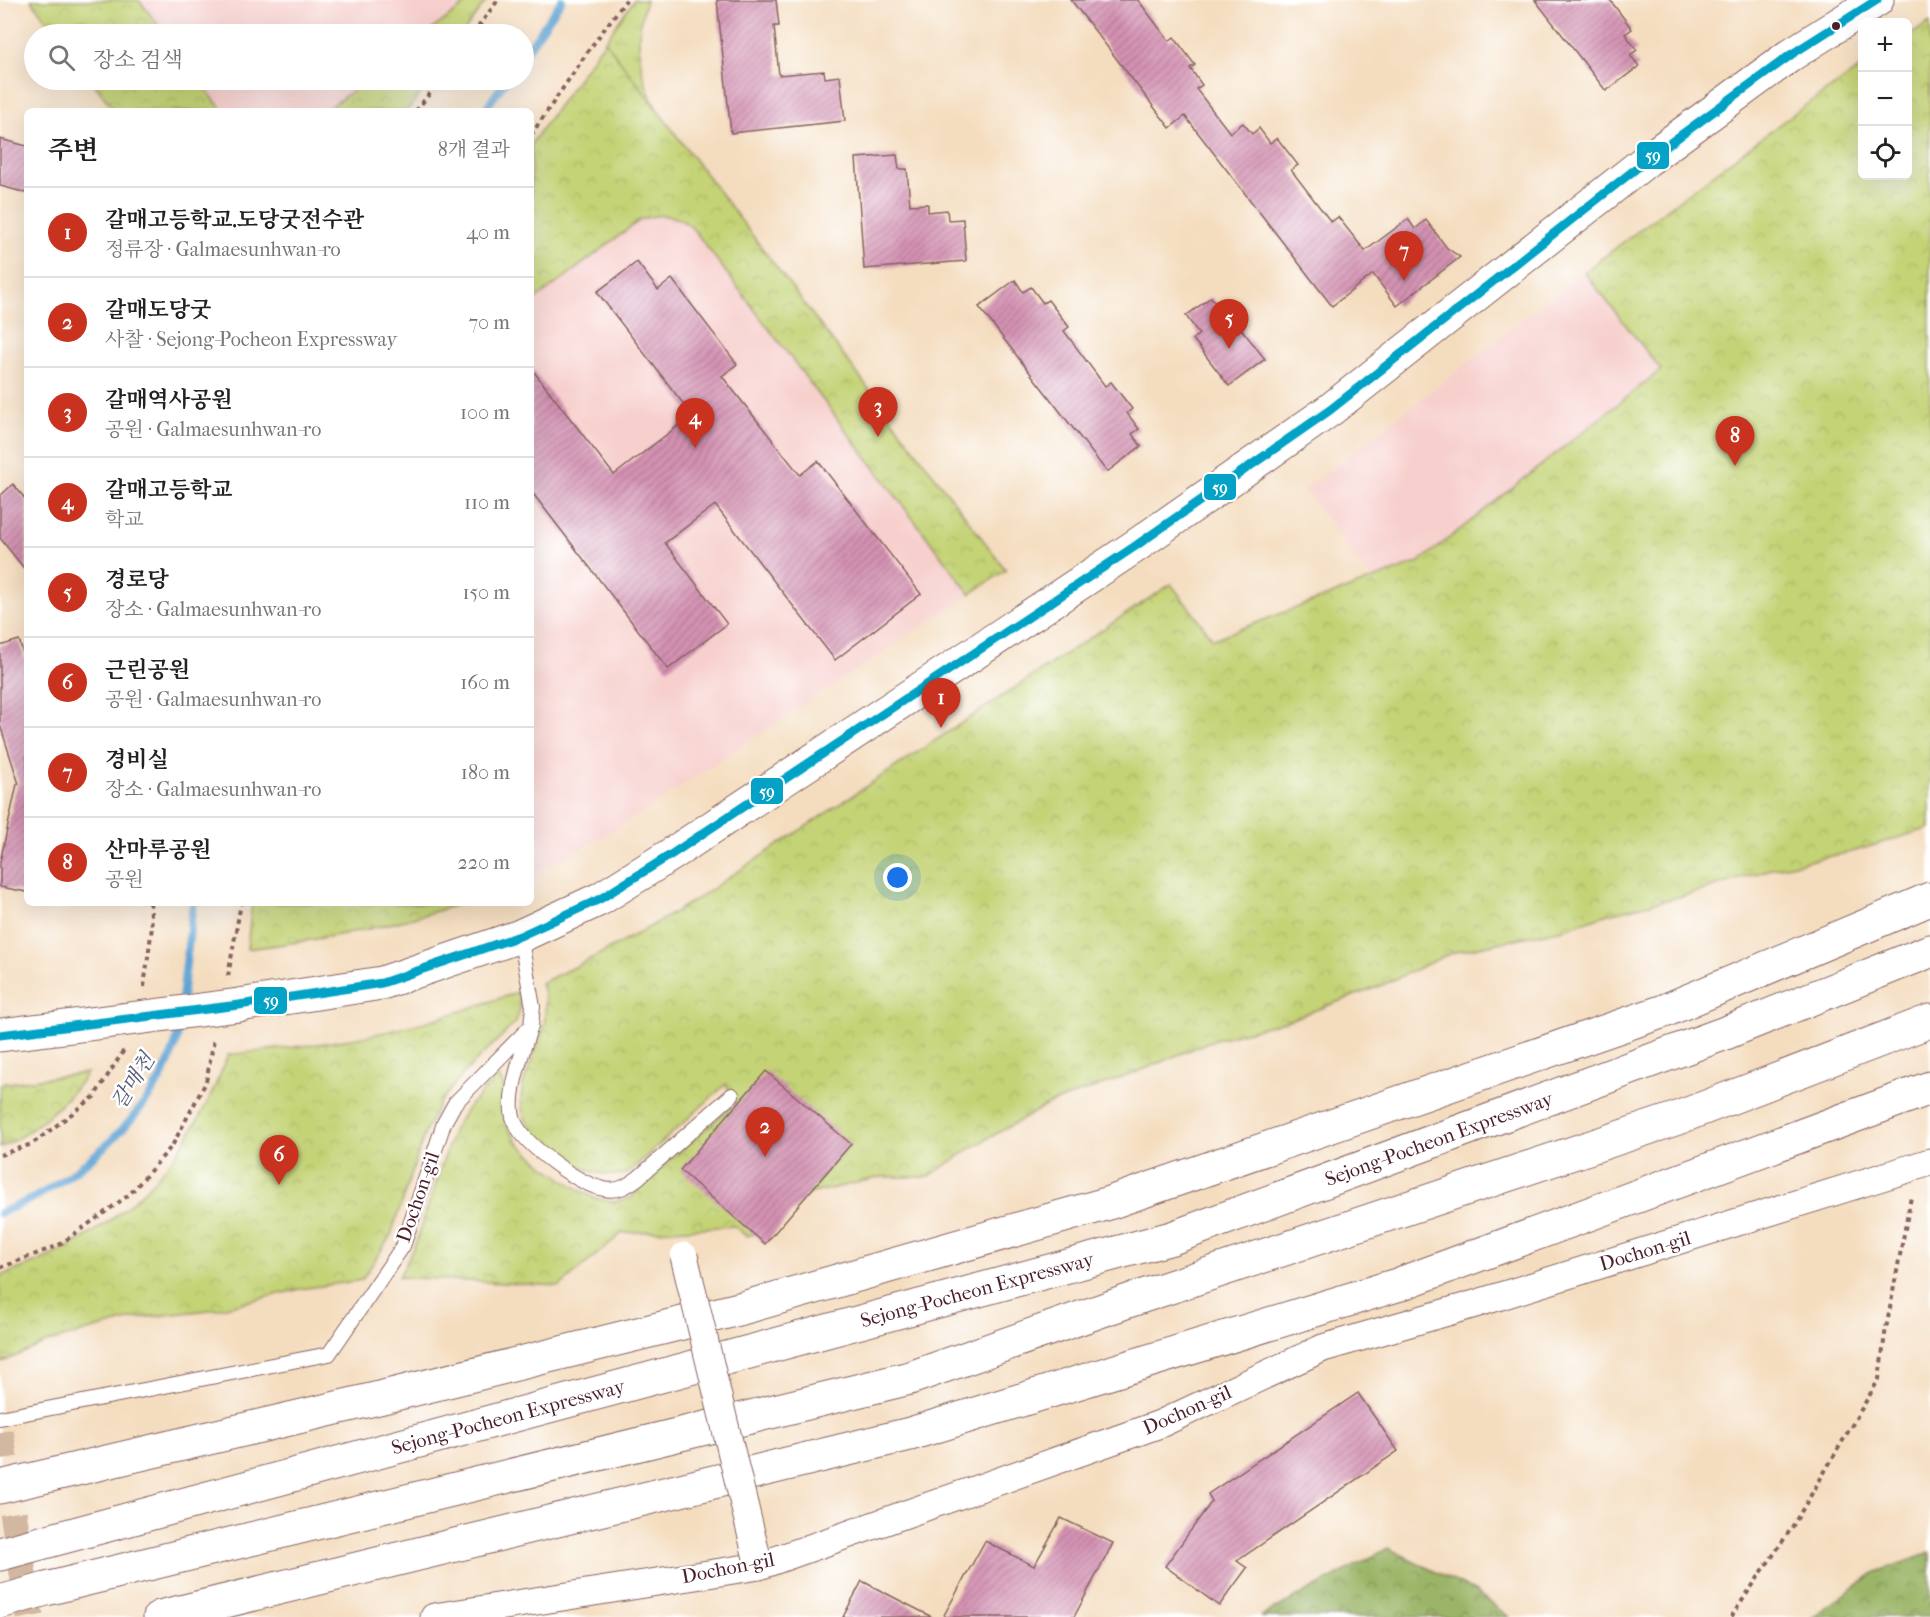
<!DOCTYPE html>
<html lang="ko">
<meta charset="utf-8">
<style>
:root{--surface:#fff;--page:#f2f2f2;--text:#222;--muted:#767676;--line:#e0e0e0;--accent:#c8321e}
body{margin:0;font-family:"IM FELL French Canon","Noto Serif KR",serif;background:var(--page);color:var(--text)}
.controls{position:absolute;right:18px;top:18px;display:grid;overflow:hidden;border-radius:9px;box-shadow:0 6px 24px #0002}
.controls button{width:54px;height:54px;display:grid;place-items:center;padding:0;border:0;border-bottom:2px solid var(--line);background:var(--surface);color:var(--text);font:30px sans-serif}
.you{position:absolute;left:898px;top:878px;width:21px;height:21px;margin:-15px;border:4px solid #fff;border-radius:50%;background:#1a73e8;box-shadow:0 0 0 9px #1a73e833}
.badge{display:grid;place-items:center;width:39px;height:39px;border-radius:50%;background:var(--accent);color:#fff;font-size:20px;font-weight:700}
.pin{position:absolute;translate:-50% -50px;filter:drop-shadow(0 2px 3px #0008)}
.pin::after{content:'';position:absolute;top:32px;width:21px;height:18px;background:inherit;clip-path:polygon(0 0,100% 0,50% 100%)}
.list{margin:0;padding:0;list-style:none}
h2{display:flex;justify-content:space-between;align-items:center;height:78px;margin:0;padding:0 24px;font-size:26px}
h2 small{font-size:20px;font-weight:400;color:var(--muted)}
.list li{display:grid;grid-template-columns:39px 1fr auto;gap:18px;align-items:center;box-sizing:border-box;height:90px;padding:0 24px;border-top:2px solid var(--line)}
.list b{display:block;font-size:22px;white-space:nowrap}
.list p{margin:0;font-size:20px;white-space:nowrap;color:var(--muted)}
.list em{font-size:20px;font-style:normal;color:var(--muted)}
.icon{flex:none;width:33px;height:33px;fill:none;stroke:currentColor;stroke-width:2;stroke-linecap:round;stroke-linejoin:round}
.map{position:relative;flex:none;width:1930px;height:1617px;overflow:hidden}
.search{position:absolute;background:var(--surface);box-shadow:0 6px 24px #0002;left:24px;top:24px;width:510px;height:66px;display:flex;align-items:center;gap:15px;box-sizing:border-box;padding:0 21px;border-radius:33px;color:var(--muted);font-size:22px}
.panel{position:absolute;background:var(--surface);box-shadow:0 6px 24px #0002;left:24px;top:108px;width:510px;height:798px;border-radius:9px}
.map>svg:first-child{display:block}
.built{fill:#f7d0cd}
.grass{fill:url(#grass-tufts);stroke:#877950;stroke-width:1.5}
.forest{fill:url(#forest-crowns);stroke:#726a49;stroke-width:1.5}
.park{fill:url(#park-crowns);stroke:#877950;stroke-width:1.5}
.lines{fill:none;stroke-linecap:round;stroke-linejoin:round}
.stream{stroke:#5fa4d4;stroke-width:8}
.building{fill:url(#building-hatch)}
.minor-tunnel{stroke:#d2b7a1;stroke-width:27;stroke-dasharray:27 14;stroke-linecap:butt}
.service-casing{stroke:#86625f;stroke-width:16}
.minor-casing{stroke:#86625f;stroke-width:29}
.tertiary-casing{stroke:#86625f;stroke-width:35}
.motorway-casing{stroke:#86625f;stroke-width:35}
.path{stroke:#86625f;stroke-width:4;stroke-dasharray:4.5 4.5;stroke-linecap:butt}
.service{stroke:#fff;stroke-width:14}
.minor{stroke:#fff;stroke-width:27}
.tertiary{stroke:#fff;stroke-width:33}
.motorway{stroke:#fff;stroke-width:33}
.minor-bridge-casing{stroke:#86625f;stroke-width:29;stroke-linecap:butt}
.tertiary-bridge-casing{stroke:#86625f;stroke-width:35;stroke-linecap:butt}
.minor-bridge{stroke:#fff;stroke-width:27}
.tertiary-bridge{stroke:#fff;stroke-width:33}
.bus-1-casing{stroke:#fff;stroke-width:14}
.bus-1{stroke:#04a2c6;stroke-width:9}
.bus-dot{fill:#4a1f2b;stroke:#fff;stroke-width:2}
.labels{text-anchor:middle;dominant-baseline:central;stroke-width:5;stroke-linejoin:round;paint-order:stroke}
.street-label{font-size:20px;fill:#4a1f2b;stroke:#fff}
.water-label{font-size:21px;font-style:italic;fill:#535b77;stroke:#fff}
.line-badge{stroke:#fff;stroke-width:2}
.badge-label{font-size:16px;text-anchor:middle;font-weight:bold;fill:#fff}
</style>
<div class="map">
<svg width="1930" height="1617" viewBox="0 0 1930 1617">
<defs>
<pattern id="grass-tufts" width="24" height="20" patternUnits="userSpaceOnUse" patternTransform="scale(1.5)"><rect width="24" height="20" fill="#c4d376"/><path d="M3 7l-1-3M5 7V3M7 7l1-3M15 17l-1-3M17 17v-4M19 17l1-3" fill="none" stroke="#aab566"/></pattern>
<pattern id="forest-crowns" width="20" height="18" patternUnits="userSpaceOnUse" patternTransform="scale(1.5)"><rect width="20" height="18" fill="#9bb567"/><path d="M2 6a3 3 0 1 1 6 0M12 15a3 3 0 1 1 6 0" fill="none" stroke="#809355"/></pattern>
<pattern id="park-crowns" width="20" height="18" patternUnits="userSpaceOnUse" patternTransform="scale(1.5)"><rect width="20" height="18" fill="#c4d376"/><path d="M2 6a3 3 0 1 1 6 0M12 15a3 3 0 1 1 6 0" fill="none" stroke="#aab566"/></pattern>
<pattern id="building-hatch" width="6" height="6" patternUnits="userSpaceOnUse" patternTransform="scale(1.5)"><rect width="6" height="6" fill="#d492b3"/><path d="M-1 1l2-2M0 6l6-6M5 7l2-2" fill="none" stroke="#ae7792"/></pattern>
</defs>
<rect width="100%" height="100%" fill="#fff"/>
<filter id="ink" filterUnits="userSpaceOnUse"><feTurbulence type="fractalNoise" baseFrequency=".0167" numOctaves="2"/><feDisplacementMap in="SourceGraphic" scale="12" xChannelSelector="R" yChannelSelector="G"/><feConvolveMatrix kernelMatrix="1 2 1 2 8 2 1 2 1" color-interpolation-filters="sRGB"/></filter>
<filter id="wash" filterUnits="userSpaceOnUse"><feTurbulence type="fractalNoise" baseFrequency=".008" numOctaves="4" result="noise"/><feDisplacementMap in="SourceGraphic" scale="24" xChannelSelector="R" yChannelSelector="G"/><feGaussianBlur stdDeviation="1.35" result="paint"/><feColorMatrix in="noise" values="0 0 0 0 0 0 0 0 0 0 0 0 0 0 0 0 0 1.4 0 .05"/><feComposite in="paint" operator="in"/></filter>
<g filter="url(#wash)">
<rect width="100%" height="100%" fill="#f4ddbf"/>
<g class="built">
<path d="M139 0H471L426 34H165Z"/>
<path d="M199 80H367L325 111H223Z"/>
<path d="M654 215 677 218 694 230 970 594 638 815 602 837 531 875V303L638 222Z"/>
<path d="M1584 272 1662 370 1419 562 1371 579 1305 490Z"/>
</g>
<path class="grass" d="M634 0H646C633 39 639 78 659 113L605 41Z"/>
<g class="forest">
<path d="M1388 1548 1476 1592 1509 1617H1260Z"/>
<path d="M1930 1553V1617H1812L1876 1572Z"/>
</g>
<g class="park">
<path d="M31 0H139L165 34H57Z"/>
<path d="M471 0H487L462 34H426Z"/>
<path d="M1930 22V828L1855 851 1771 869 1691 894 1608 914 1563 929 1451 953 1380 986 1289 1020 1208 1042 1140 1071 1049 1104 973 1147 928 1177H881L804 1195 773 1230 746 1236 734 1226 622 1233 560 1286 399 1277 416 1242 454 1129 468 1107 498 1076 503 1084V1108L507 1127 518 1143 543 1165 572 1185 594 1198 614 1202 631 1198 653 1174 731 1107H737L726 1084 628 1173C604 1179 585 1170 564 1157 468 1096 567 1055 541 983 595 958 645 931 695 900L1171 584 1213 639 1419 562 1661 370 1584 272 1793 114 1862 67V176H1908V37Z"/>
<path d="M605 41 1006 570 970 594 694 230C678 214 660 212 640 220L531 303V144Z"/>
<path d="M91 80H199L223 111H115Z"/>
<path d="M367 80H430L407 111H325Z"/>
<path d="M252 903H462C392 927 321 940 247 949Z"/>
<path d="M518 992 520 1009 516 1022 464 1073 440 1102 425 1133 391 1235 362 1280 300 1289 217 1309 131 1319 48 1342 0 1363V1276C115 1238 186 1168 228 1055 269 1050 310 1046 351 1039 408 1029 463 1011 518 992Z"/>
<path d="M87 1073C64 1105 36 1130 0 1148V1084Z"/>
</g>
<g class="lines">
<g class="stream">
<path d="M524 55 562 0"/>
<path d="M484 111 506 80"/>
<path d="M181 1007 193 903"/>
<path d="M0 1213C15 1206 32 1200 46 1191 99 1158 158 1104 176 1042 178 1035 178 1027 179 1020"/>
</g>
</g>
<g id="blocks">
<g class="building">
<path d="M717 0H776L779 26H774L779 75 824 71 825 78 840 76 845 121 731 133Z"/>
<path d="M1071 0H1138L1169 41 1174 37 1195 65 1190 68 1202 85 1196 89 1230 133 1243 123 1252 134 1259 128 1270 143 1277 138 1298 165 1291 170 1331 222 1338 217 1365 251 1408 219 1415 229 1426 220 1447 248 1460 257 1397 306 1373 274 1332 306 1185 116 1170 128Z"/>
<path d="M1535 0H1610L1632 29 1625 34 1637 50 1630 55 1639 66 1606 91Z"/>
<path d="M0 139 27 146V193L0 186Z"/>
<path d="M897 155 899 169H907L910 205 928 204V212L947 210 948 220 963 219 966 261 864 269 856 158Z"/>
<path d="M637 262 658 290 672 279 737 364 722 376 800 475 818 461 921 594 835 660 715 505 665 543 727 624 668 669 531 491V368L614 475 692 415 597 292Z"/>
<path d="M1015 280 1023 292 1031 287 1043 303 1048 300 1069 327 1064 331 1105 386 1111 382 1132 409 1127 413 1139 429 1132 434 1141 446 1107 472 979 307Z"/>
<path d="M1211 297 1224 315 1228 312 1265 359 1229 386 1193 339 1199 334 1186 316Z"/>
<path d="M13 484 27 501V572L0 538V496Z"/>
<path d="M19 640 27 665V892L0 887V862L17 784H19L0 725V646Z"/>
<path d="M766 1071 851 1144 765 1244 680 1170Z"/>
<path d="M1358 1393 1398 1451 1237 1561 1247 1568 1219 1606 1165 1566 1212 1501 1208 1494Z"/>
<path d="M1061 1518 1113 1543 1074 1617H943L985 1541 1034 1566Z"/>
<path d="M862 1581 932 1617H843Z"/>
</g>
</g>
</g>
<g filter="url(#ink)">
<use href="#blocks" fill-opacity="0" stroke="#86625f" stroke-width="1.5"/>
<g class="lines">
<path class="minor-tunnel" d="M0 1432 30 1617"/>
<g class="service-casing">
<g id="service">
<path d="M530 1028C523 1052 504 1099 515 1123 526 1146 578 1184 604 1189 618 1192 627 1186 638 1178L732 1095"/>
<path d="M0 1418 329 1354 403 1246 444 1123 455 1103 531 1026 533 1007 520 936"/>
</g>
</g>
<g class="minor-casing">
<path id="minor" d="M434 1617 759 1566 1160 1424 1323 1348 1475 1304 1930 1162"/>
</g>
<g class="tertiary-casing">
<g id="tertiary">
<path d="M239 1005 382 983 520 936 600 899 672 854 1134 547 1330 410 1647 160 1792 54 1877 0"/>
<path d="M0 1035 121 1020"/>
</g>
</g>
<g class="motorway-casing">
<g id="motorway">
<path d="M0 1487 379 1398 739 1309 1106 1204 1664 1011 1930 899"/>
<path d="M0 1554 1172 1238 1728 1032 1930 951"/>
<path d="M0 1602 46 1589 910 1378 1134 1299 1675 1119 1930 1021"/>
<path d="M160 1617 910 1434 1397 1285 1930 1088"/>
</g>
</g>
<g class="path">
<path d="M473 34 498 0"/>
<path d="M416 111 440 80"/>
<path d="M531 135 591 47 626 0"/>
<path d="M228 976 241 903"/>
<path d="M144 987 152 927 150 903"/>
<path d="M0 1155 32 1144 94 1097 124 1050"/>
<path d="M0 1268 59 1245 129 1195 172 1146 206 1082 214 1039"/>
<path d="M1731 1617 1791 1529 1879 1379 1885 1334 1911 1197"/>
</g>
<use href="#service" class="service"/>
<use href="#minor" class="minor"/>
<use href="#tertiary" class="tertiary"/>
<use href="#motorway" class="motorway"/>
<g class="minor-bridge-casing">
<path id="minor-bridge" d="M684 1256 759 1566"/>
</g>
<g class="tertiary-bridge-casing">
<path id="tertiary-bridge" d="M121 1020 239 1005"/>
</g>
<use href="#minor-bridge" class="minor-bridge"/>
<use href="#tertiary-bridge" class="tertiary-bridge"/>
<g class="bus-1-casing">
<path id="bus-1" d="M0 1035 239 1005 382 983 520 936 600 899 672 854 1134 547 1330 410 1647 160 1792 54 1877 0"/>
</g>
<use href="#bus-1" class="bus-1"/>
</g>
</g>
<circle class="bus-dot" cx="1836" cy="26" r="5"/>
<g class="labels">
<g class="street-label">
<text transform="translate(1439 1139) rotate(-20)">Sejong-Pocheon Expressway</text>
<text transform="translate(418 1197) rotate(-71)">Dochon-gil</text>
<text transform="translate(1645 1251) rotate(-17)">Dochon-gil</text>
<text transform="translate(977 1290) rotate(-15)">Sejong-Pocheon Expressway</text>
<text transform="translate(1187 1410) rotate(-24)">Dochon-gil</text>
<text transform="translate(508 1417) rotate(-15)">Sejong-Pocheon Expressway</text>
<text transform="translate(728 1568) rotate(-11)">Dochon-gil</text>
</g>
<g class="water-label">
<text transform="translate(133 1081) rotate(-58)">갈매천</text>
</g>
</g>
<g class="line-badge">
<rect x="1636" y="141" width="34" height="29" rx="6" fill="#04a2c6"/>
<rect x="1203" y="473" width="34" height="28" rx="6" fill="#04a2c6"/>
<rect x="750" y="777" width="34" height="28" rx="6" fill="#04a2c6"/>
<rect x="253" y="986" width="35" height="29" rx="6" fill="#04a2c6"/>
</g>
<g class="badge-label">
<text x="1653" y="161">59</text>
<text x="1220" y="493">59</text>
<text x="767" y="797">59</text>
<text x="271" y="1006">59</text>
</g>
</svg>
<div class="controls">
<button>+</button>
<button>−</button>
<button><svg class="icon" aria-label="locate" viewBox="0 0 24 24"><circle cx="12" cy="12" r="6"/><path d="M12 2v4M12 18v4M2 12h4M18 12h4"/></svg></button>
</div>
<div class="you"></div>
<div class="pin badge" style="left:941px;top:728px">1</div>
<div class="pin badge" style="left:765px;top:1157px">2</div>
<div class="pin badge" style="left:878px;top:437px">3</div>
<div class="pin badge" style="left:695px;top:448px">4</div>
<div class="pin badge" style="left:1229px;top:349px">5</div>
<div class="pin badge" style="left:279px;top:1185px">6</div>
<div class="pin badge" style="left:1404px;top:281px">7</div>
<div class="pin badge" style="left:1735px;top:466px">8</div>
<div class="search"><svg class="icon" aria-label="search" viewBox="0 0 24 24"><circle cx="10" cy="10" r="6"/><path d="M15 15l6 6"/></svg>장소 검색</div>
<section class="panel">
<h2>주변<small>8개 결과</small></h2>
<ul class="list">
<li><span class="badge">1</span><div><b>갈매고등학교.도당굿전수관</b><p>정류장 · Galmaesunhwan-ro</p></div><em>40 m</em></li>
<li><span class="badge">2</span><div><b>갈매도당굿</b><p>사찰 · Sejong-Pocheon Expressway</p></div><em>70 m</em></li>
<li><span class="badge">3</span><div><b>갈매역사공원</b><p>공원 · Galmaesunhwan-ro</p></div><em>100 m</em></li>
<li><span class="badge">4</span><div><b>갈매고등학교</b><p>학교</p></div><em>110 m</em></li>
<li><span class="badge">5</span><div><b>경로당</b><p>장소 · Galmaesunhwan-ro</p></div><em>150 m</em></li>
<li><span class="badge">6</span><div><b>근린공원</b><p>공원 · Galmaesunhwan-ro</p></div><em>160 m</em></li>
<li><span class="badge">7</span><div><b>경비실</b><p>장소 · Galmaesunhwan-ro</p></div><em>180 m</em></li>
<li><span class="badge">8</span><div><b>산마루공원</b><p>공원</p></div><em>220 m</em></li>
</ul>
</section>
</div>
